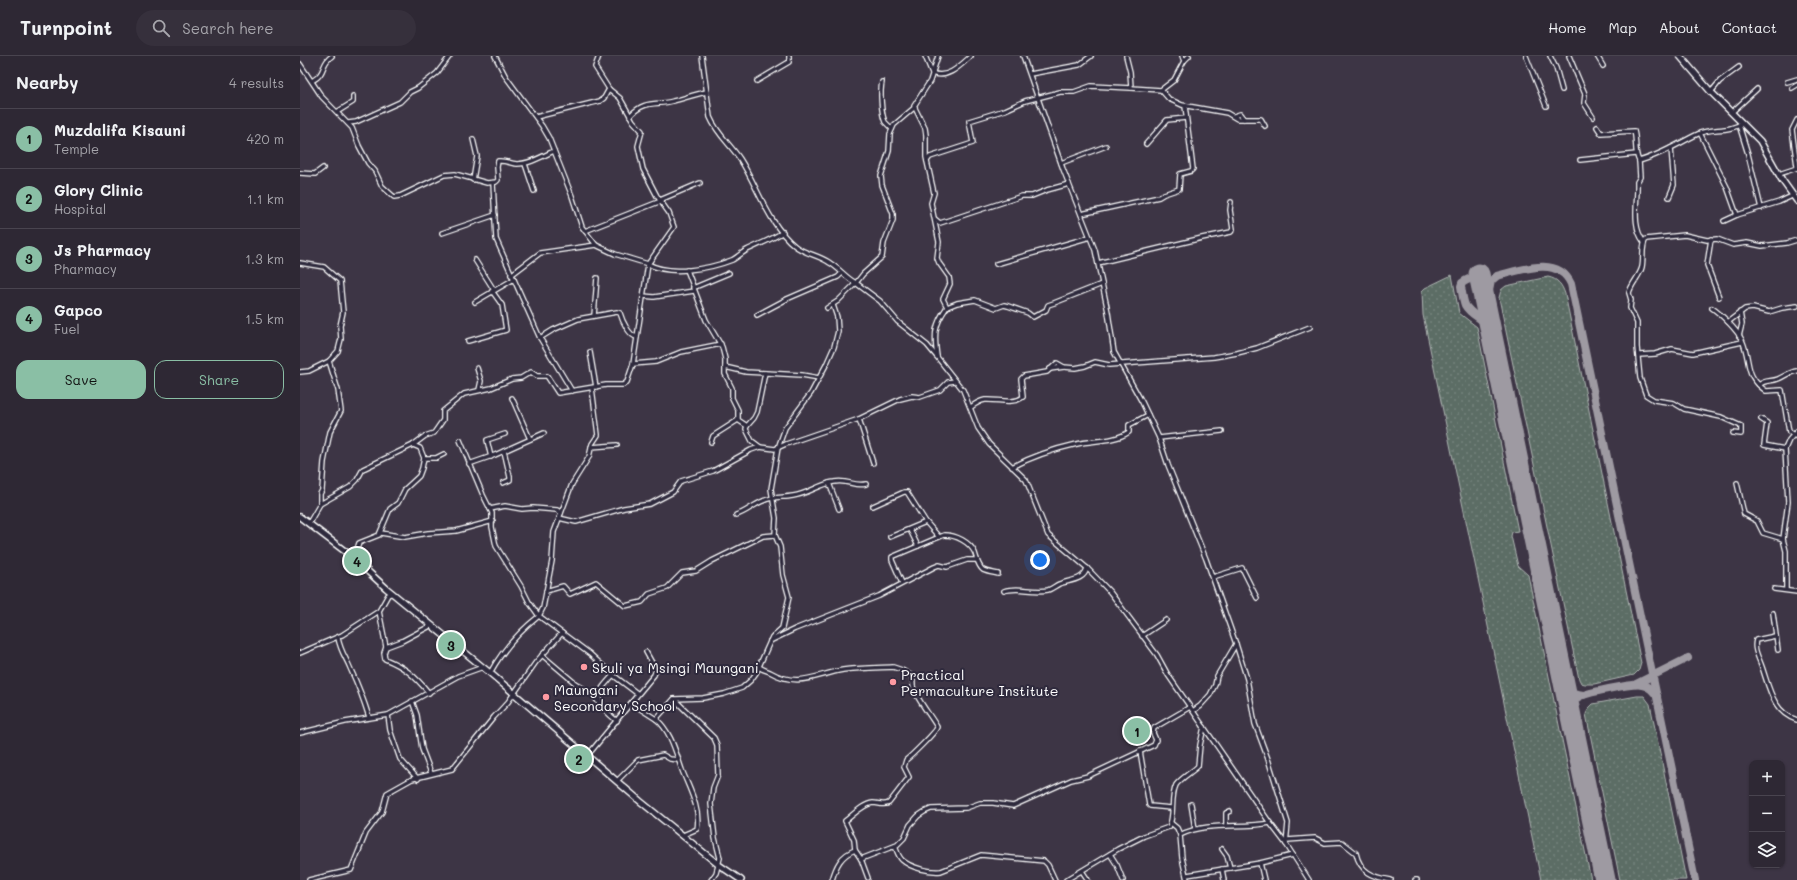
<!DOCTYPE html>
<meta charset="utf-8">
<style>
:root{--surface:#2e2834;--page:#36303c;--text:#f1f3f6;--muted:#a7a6ac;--line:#49444f;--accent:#8abfa5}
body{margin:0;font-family:Mali,sans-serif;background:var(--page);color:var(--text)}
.controls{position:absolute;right:12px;bottom:12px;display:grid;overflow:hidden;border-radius:8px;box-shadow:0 1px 3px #0004}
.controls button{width:36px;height:36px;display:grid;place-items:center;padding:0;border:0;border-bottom:1px solid var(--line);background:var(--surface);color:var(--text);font:20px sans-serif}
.you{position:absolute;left:740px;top:504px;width:14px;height:14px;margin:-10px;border:3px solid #fff;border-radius:50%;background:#1a73e8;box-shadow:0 0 0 6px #1a73e833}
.badge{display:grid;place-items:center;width:26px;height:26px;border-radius:50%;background:var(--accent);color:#111;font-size:13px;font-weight:700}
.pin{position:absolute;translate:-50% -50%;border:2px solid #fff;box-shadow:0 1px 4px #0006}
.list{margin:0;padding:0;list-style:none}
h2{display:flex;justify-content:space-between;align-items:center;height:52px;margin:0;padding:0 16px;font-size:17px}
h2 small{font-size:13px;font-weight:400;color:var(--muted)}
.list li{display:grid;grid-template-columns:26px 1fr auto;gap:12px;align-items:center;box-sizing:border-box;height:60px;padding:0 16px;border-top:1px solid var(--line)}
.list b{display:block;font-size:15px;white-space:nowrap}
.list p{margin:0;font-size:13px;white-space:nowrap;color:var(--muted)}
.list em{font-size:13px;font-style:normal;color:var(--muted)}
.actions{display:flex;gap:8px;padding:12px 16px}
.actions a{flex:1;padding:9px 0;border:1px solid var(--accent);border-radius:12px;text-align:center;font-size:14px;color:var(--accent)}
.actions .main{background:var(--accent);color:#111}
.icon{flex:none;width:22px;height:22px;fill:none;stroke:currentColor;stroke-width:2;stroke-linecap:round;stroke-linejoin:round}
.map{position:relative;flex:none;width:1497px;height:824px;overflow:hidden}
header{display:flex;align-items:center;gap:24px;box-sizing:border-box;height:56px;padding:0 20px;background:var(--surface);border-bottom:1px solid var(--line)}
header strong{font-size:19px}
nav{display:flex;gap:22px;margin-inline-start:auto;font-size:14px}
.search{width:280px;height:36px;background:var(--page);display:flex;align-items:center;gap:10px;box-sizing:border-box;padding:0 14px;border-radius:22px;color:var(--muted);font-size:15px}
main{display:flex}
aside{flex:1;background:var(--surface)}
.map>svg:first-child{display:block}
.grass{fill:url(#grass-dots);stroke:#aeb6b2}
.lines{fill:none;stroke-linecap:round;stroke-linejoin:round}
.taxiway{stroke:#9e9aa2;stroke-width:8}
.runway{stroke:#9e9aa2;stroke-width:21}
.street-casing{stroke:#fff;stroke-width:6}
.secondary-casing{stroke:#fff;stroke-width:8}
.street{stroke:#2f2a3d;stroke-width:3.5}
.secondary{stroke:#2f2a3d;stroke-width:5}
.poi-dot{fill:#ff9aa2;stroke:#2f2a3d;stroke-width:1.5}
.labels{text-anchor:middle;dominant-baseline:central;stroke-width:4;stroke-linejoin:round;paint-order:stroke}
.poi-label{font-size:14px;fill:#fff;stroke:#2f2a3d;text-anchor:start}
</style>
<header>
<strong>Turnpoint</strong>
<div class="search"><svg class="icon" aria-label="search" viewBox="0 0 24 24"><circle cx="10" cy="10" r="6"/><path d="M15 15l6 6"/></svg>Search here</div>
<nav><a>Home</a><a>Map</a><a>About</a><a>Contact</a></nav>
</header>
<main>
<aside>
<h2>Nearby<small>4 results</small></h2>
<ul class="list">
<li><span class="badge">1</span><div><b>Muzdalifa Kisauni</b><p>Temple</p></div><em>420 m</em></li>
<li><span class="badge">2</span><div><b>Glory Clinic</b><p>Hospital</p></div><em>1.1 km</em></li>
<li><span class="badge">3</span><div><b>Js Pharmacy</b><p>Pharmacy</p></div><em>1.3 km</em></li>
<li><span class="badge">4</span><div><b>Gapco</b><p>Fuel</p></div><em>1.5 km</em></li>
</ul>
<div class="actions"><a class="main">Save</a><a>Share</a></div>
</aside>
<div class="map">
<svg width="1497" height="824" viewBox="0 0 1497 824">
<defs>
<pattern id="grass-dots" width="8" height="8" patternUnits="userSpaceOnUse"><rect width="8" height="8" fill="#5c6d65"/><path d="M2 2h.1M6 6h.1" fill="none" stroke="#74837c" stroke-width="1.8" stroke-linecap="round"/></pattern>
</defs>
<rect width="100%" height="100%" fill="#3d3545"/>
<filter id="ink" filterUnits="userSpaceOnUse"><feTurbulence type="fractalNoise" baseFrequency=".025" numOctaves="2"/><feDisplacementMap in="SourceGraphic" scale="8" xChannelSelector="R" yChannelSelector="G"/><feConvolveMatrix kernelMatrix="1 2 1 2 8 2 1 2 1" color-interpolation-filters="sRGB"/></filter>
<g filter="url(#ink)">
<g class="grass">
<path d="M1152 219 1159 257 1177 271 1218 475 1212 476 1211 480 1218 510 1228 519 1291 824H1241L1123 259 1122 235 1125 232Z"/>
<path d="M1248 221C1258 223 1262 229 1265 238L1341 607 1339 614 1334 619 1294 628H1285L1281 627 1279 623 1199 242 1201 234 1206 230Z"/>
<path d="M1337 640H1344L1350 648 1386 824H1320L1286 658 1289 652 1293 648Z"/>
</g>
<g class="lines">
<g class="taxiway">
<path d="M1189 235 1191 225 1197 220C1221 214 1258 199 1271 228L1395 824"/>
<path d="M1186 252 1189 235C1184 223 1174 218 1162 227L1161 230C1162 236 1163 244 1165 249 1171 260 1185 263 1191 274"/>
<path d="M1264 627 1272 637 1283 639"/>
<path d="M1336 628 1388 602"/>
<path d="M1271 662C1271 655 1271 647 1277 642 1283 637 1334 627 1342 629 1349 630 1353 635 1357 640"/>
</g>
<path class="runway" d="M1179 218 1305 824"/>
<g class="street-casing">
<g id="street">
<path d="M195 0 206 21 242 70 249 82 272 140 282 171 296 189 315 198 348 208 333 308"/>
<path d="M299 0 295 11 309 33 320 42 333 65 342 75 338 90 343 113 357 140 369 157 374 171 348 208C370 220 409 213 432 204 437 202 441 197 447 194 459 188 471 184 483 176"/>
<path d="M402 0 410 61C417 78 430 88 440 103 458 131 468 168 495 190 505 198 519 199 530 207 540 213 546 222 556 227L538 245 527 252"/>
<path d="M625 0 632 17C647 24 661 9 671 0"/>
<path d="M723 0 763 113 795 194 808 256 814 296 842 346 859 382 868 409 906 503 936 588 947 623 955 668 968 703 988 767 986 788"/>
<path d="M882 0 884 5 889 0"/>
<path d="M1226 0 1246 50"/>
<path d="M1250 0 1256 12 1262 34"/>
<path d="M1269 0 1285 38 1284 47 1293 61"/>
<path d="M1297 0 1303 10"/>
<path d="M0 8 22 41 52 72 59 90 68 107 75 115 82 130 94 141 100 140 144 119 155 118 187 127 196 126 198 124 197 111 198 105C206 104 210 108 217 108 230 108 243 100 254 95"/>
<path d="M730 18 779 9 791 0"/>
<path d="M12 25C27 17 20 8 32 0"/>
<path d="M457 25 489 6V0"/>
<path d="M582 26C580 35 581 57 585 66 587 68 590 71 592 73"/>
<path d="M1487 26 1497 23"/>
<path d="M831 32 861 34 869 43 882 49 927 57 937 63H961L965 70"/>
<path d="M1492 32 1497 29"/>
<path d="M861 34 874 24 884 5"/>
<path d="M1411 36 1420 25 1439 11"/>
<path d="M615 51 594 69 590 78 589 95 581 120 582 129 593 158V164L584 187 582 201 563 218 556 227 580 245 598 266 627 289 637 301 663 334 678 372 689 388 726 424 748 479 787 512 810 536 857 599 868 619 970 767 986 788 1009 824"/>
<path d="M37 56 53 46V40"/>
<path d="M1432 56 1457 33"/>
<path d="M330 60C345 43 357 50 373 45 385 42 395 38 407 36"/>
<path d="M934 60 940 58 944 63"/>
<path d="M236 61 300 45 304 42 309 33"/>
<path d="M1497 64 1492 74 1497 110"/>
<path d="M48 67 56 66 100 46 110 36 118 32 137 17 150 0"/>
<path d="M1439 69 1448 98 1461 152"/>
<path d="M1297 71 1301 77 1334 75C1337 85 1334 96 1339 105 1361 99 1379 87 1398 78 1412 71 1427 77 1443 67"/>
<path d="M1400 77 1427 131 1437 159"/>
<path d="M173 83 177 100 173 124"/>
<path d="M846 88 867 64 886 62"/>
<path d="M1280 104 1336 98"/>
<path d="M627 105 630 101 673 87 669 65 705 54 725 45 760 36H774L791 30 831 32 830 16 826 0"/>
<path d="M1339 105 1340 121 1337 126C1338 145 1331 170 1344 186"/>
<path d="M761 107 806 90"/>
<path d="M225 108 234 135"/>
<path d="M0 117 15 118 23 112"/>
<path d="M1479 118 1497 112"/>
<path d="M193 127 196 183 240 282 272 335"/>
<path d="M1369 141 1374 129 1371 92"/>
<path d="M360 144 400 127"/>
<path d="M781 158 859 141 864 138 879 133 880 118 891 115 893 113 885 50"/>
<path d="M635 163 640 167 722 140H732L747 134 769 128"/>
<path d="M1424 165 1437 159 1479 146 1492 140"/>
<path d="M285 175 361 145"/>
<path d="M142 177 195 159"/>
<path d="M1411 183 1407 209 1419 241"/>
<path d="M175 204 194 234"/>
<path d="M0 207 24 211 40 225 43 256 40 270 41 283 38 295 29 305 38 334 41 355 30 376 24 406 22 434 20 438V448L9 467"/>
<path d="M798 207 902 182 931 176 933 173 930 154 931 146"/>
<path d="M696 208 790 181"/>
<path d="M387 214 406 264 422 291 425 303V318L432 332V342L438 354V364L413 380 411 386"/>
<path d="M211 219 240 197 296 189"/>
<path d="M393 232 429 217"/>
<path d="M343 240 354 241 394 235"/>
<path d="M175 246 214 223"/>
<path d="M647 251 657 247 675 244 696 252 704 249 708 250 728 257 733 261 746 254 748 249 754 247 802 228"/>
<path d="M1412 252C1421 258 1437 274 1442 284 1452 307 1443 318 1466 335L1482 334 1489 376 1497 381"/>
<path d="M457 259 487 243 538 221 542 217"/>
<path d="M294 260 297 222"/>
<path d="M1428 266 1445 253 1453 252 1469 256 1482 252 1497 250"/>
<path d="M1439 280 1442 268 1440 256"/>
<path d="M240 282 253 274 278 263 317 256 320 257C322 264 329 280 337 281"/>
<path d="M168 285 206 274 202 249 192 235"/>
<path d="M290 296 296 331"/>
<path d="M1339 299 1355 298 1372 293 1393 297 1442 286"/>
<path d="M637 300C634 279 634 269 647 251L643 243 650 228 649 221 639 207 637 202 639 186 631 147 634 137 626 101V79L625 72 614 50 630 25 638 0"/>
<path d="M425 311 446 316 502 319 519 322"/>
<path d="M177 312 181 325 179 334"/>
<path d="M750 313 764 311"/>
<path d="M0 316 9 315 29 305"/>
<path d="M1459 329C1465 323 1471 326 1478 323 1485 320 1489 316 1497 315"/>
<path d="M212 342 230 383"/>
<path d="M671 351C675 348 680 345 685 344 698 343 713 349 723 341L721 323 724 320 747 316 757 307 764 311 775 312 785 310 795 306 809 309 914 301 937 297 957 292 1010 271"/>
<path d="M559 363 573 407"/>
<path d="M1461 363 1467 367 1464 389 1485 393 1489 384 1497 375"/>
<path d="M438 364 447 370 454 362 457 356 465 317"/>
<path d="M447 370 446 373 452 385 460 391"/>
<path d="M1433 377 1441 378V370L1421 361 1384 353 1374 347 1354 344 1346 339 1340 322 1337 291V267L1330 252 1331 244 1329 237C1331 228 1340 220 1342 211 1344 201 1341 191 1346 183L1385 179 1407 184 1417 183 1433 189 1447 187 1462 190 1487 187 1497 184"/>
<path d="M859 382 922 375"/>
<path d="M160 384 183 439 192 457V471L196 490 221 530 229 546 239 560 243 552 252 505 254 476 272 428 289 401 292 388 298 379 292 332"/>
<path d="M113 389 120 392 124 402H136L144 398"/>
<path d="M291 391 317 389"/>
<path d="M191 401 187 384 205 378"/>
<path d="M169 408 195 399 244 377"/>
<path d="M712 411C733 400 755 393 777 388 794 384 814 386 829 376V369L848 359"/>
<path d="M203 427 210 424V421L204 395"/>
<path d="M529 427 539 453"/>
<path d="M1437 427 1444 458 1457 465 1463 477 1483 483 1486 495V534"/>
<path d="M20 448 50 431 57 424 63 413 113 389 125 380 134 377 143 364V355L164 338 191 332 212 323 221 322 231 316 237 320H247L258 337 306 329H323L327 326 333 308 356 306 381 296 421 288"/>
<path d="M573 450 604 436H607L626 466"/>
<path d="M190 453 205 450 222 453 233 452 257 454 261 457"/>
<path d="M436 459C445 457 453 449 463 445 473 440 483 442 493 440 508 438 520 428 534 426 548 423 553 431 566 428"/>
<path d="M259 462 276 466 324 452 350 448 373 436 381 425 413 415 451 394 460 391 475 393 486 388 559 363 600 343 612 340 620 341 640 334 648 326 655 325"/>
<path d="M610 474 618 490"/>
<path d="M81 477 105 481 128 477 156 475 193 465"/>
<path d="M590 481 626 466 639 481"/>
<path d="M1483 483 1488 446 1485 393"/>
<path d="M52 501 55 499 59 487 79 479 90 453 98 447 105 433 119 420 122 412 124 402"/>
<path d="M913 521 942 512 957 542"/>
<path d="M602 527 592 504V501L644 479C656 479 670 486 675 497 677 503 678 510 683 514 687 516 694 517 698 518"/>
<path d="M1474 533 1497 536"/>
<path d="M246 535 263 530 270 538 296 526 325 550 342 546 349 538 367 532 382 517 396 515 412 505 463 480 475 479 476 462 471 433 478 392 485 372 511 337 526 309 534 291 538 275 537 261 533 249"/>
<path d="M704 535C718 530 733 537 748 534 752 533 755 530 759 528 769 524 784 525 787 512"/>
<path d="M79 555 86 591"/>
<path d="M1473 557 1478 594"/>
<path d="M842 580 866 564"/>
<path d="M1475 580 1456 584C1453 593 1459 602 1462 611 1469 631 1473 657 1497 664"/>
<path d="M38 582C41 597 46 601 51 614 58 629 64 645 69 661"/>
<path d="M470 585 495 573 579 540 634 511 639 509 647 511 667 504H677"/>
<path d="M0 597 42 579 79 555 88 539 93 537"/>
<path d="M242 599 275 627 292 638 299 647"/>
<path d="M459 611C463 614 466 614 470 616 498 632 515 619 543 614 559 612 577 612 593 611L602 614 612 620C613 624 613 626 613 630 615 641 631 660 637 671 637 675 611 700 606 704L604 711 609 721 589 747C583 750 579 747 573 747 563 748 553 759 545 765L554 784 555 794C541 799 536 810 532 824"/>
<path d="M190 617C202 595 220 575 239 560L290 598 313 619C310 623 306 627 303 631 293 646 306 656 317 665"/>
<path d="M313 619 338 638"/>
<path d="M129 637C115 620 105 611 85 603L84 597 86 591 102 585 132 569"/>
<path d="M374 643 414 682 417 689 418 719 413 732 411 748 415 782 420 802 416 817 411 824"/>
<path d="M112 645 117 659 122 693 131 717"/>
<path d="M331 647 356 663 374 643 403 642 424 638 442 632 451 624 456 617 472 581 482 572 489 541 483 519 480 491 475 479"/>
<path d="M893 655 900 650 910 639 915 629 917 620 936 588"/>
<path d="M88 659 90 674 100 703 118 723"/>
<path d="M356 663C371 675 376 697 382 714 389 732 401 753 397 773L383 779"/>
<path d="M0 677 45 666 88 659 158 620 183 611"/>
<path d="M840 695 849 749 850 750 871 752"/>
<path d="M288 699 354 619 356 614 346 596"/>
<path d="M317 725 338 704 363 699 370 703 379 704"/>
<path d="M891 748 895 773"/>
<path d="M871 767 877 772 880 779"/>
<path d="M926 770V757L930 755"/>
<path d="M987 784 1015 782 1025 787 1042 786 1056 797C1060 816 1073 821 1091 824"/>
<path d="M595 790C597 795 598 800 602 804 611 812 629 816 641 815L681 799 744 805 748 809 755 824"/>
<path d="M922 793 927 800 930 812"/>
<path d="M555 794 561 803 597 789 604 782 610 769 618 760 624 756 631 753 666 752 680 747H693L713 750 771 724 788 720 854 689 856 684 853 677 854 672 890 651"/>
<path d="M810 798 817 809 823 824"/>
<path d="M561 803 568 822"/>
<path d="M960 807 964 824"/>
<path d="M922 813 924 824"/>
<path d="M782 815 788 824"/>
<path d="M887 819 960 807 993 799"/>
<path d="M9 824 51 814 66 777 82 756 87 737 112 723 152 713 194 661 208 646 236 606 262 577"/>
<path d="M766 824 818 793 844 780 869 771C875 759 870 742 876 729 881 722 892 716 898 710L900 689 904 671"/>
<path d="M887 824 882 802 880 779C909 765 940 773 970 767"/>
<path d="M1115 824H1117"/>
</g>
</g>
<g class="secondary-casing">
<g id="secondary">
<path d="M1380 0 1411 36 1460 85 1482 124 1497 145"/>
<path d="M0 461 50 499 86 532 190 617 340 745 419 809 441 824"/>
</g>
</g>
<use href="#street" class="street"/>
<use href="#secondary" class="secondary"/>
</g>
</g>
<g class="poi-dot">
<circle cx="284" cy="611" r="4"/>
<circle cx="593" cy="626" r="4"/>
<circle cx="246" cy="641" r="4"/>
</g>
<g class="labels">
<g class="poi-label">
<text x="292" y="611">Skuli ya Msingi Maungani</text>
<text x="601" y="618">Practical<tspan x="601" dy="16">Permaculture Institute</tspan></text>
<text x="254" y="633">Maungani<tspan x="254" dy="16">Secondary School</tspan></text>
</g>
</g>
</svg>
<div class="controls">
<button>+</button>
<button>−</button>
<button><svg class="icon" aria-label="layers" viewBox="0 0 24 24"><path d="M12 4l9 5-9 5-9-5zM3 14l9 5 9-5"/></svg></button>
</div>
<div class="you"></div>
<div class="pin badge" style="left:837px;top:675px">1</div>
<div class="pin badge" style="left:279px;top:703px">2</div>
<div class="pin badge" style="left:151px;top:589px">3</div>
<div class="pin badge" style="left:57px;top:505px">4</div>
</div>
</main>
